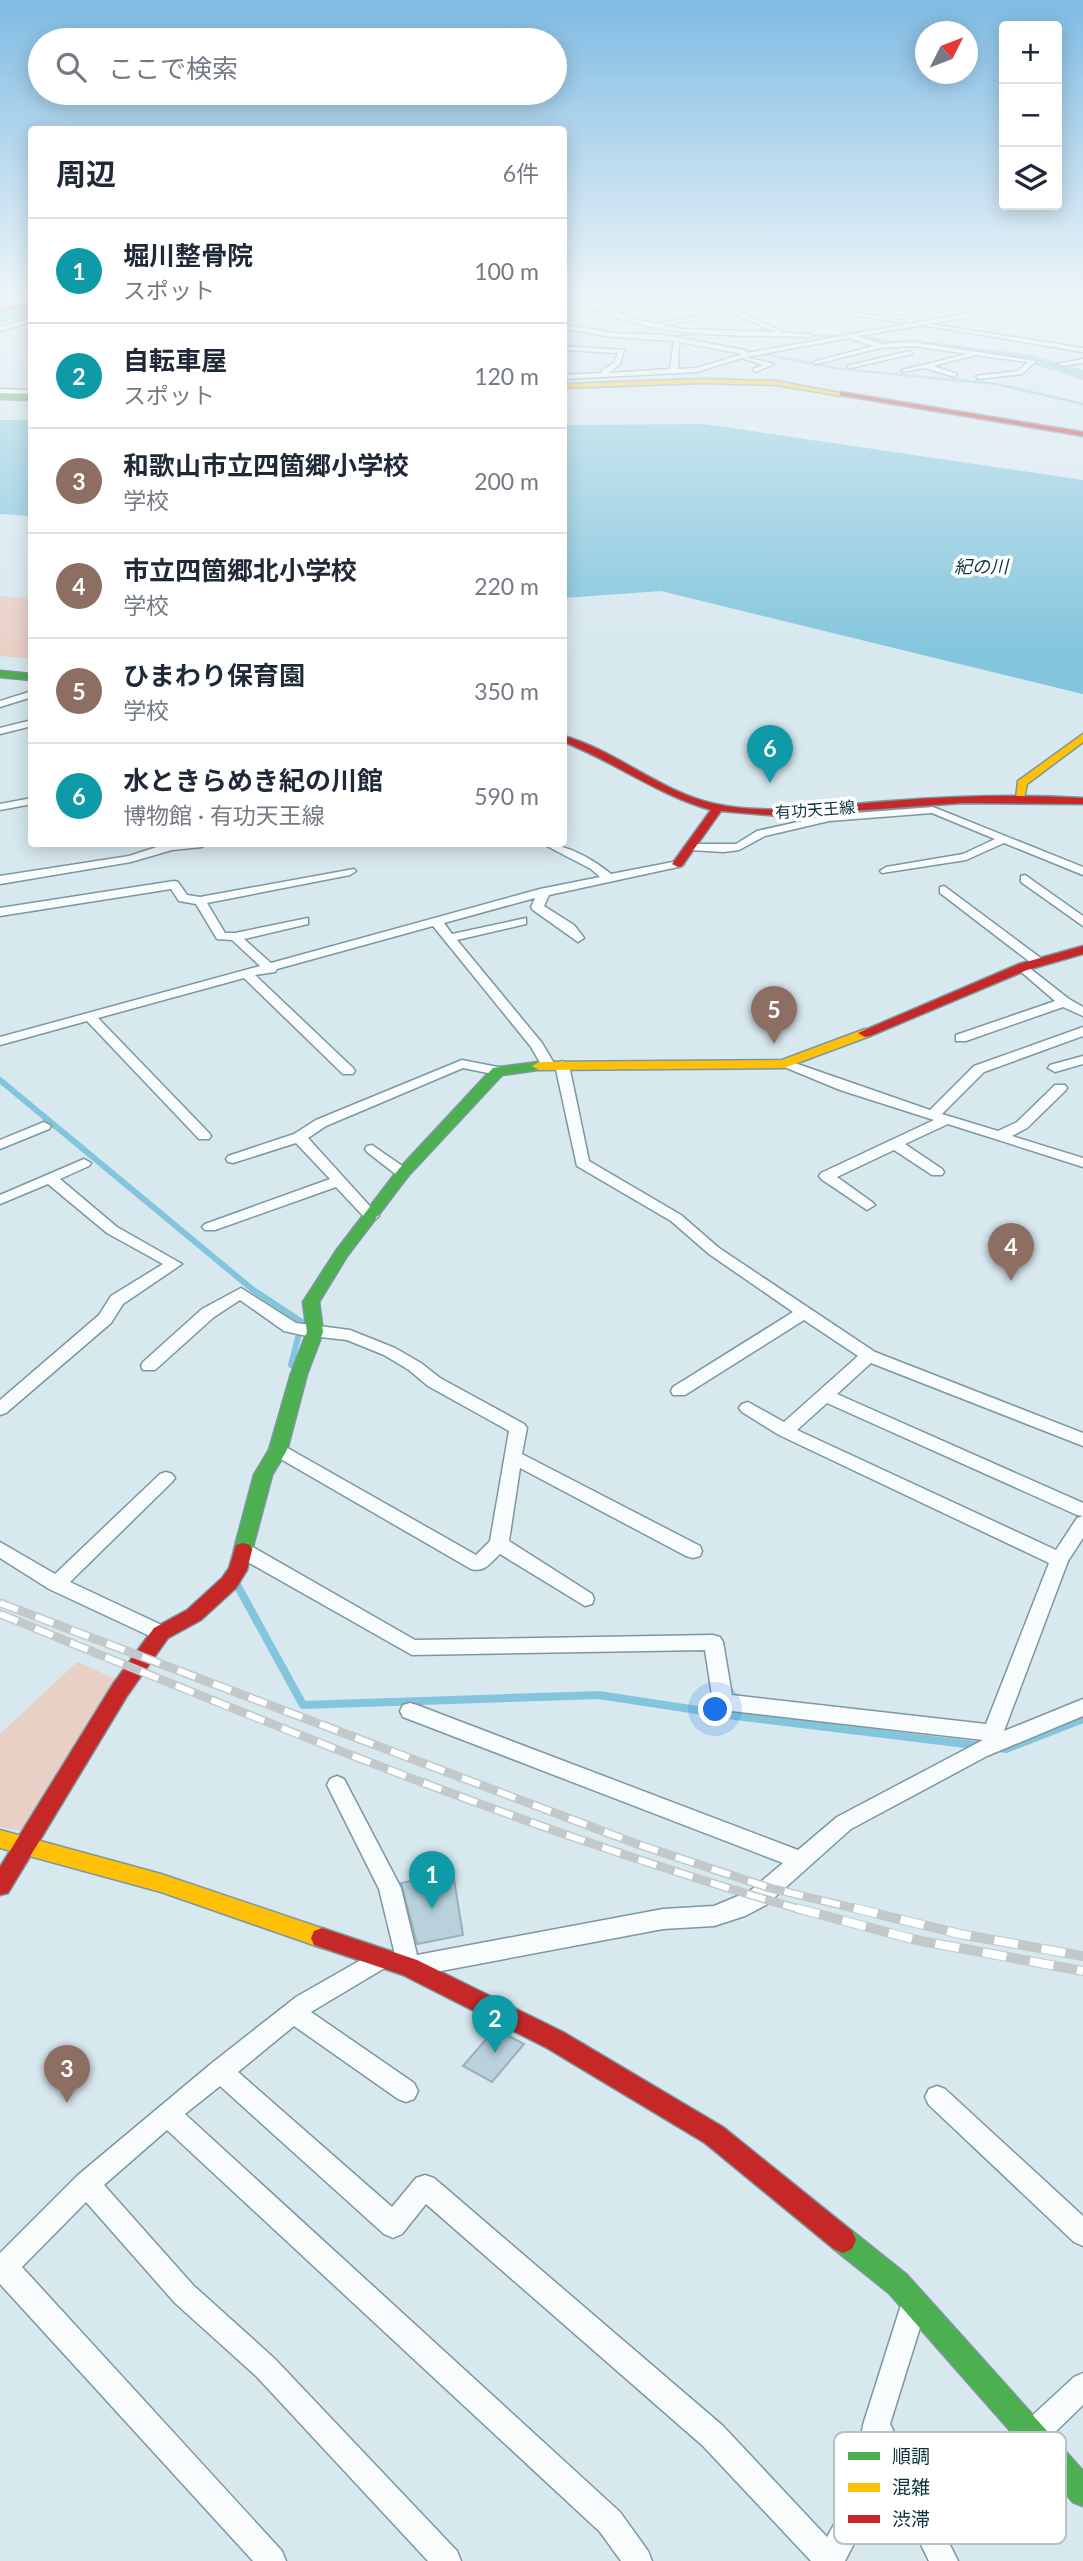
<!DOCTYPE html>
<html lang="ja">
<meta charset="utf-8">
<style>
:root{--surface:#fff;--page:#f2f2f3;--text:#1f2937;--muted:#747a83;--line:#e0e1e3;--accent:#d93025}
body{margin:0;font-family:Lato,"Noto Sans JP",sans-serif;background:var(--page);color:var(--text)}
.controls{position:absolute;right:21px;top:21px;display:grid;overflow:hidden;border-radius:7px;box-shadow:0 4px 18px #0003}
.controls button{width:63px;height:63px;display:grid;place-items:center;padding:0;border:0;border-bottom:2px solid var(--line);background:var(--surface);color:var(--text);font:35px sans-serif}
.compass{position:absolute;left:915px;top:21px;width:63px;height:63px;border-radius:50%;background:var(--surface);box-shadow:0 4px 18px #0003;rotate:48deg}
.you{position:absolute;left:716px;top:1710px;width:24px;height:24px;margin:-18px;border:5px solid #fff;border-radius:50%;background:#1a73e8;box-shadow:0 0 0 10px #1a73e833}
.badge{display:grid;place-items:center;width:46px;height:46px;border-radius:50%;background:var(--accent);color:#fff;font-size:23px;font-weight:700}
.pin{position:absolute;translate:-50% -58px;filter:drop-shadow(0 2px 4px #0008)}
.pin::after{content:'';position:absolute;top:37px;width:24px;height:21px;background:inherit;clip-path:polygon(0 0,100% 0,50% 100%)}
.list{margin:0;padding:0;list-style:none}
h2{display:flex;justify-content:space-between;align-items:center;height:91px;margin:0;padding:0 28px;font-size:30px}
h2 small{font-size:23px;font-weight:400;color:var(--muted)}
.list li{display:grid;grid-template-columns:46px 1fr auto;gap:21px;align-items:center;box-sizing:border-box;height:105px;padding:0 28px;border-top:2px solid var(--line)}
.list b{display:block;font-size:26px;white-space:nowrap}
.list p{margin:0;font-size:23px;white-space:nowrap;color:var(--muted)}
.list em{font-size:23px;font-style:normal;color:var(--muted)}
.icon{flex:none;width:38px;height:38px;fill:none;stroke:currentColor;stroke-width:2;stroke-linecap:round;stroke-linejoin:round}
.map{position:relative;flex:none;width:1083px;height:2561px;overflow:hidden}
.search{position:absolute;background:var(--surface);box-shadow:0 4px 18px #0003;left:28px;top:28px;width:539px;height:77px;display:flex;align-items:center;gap:18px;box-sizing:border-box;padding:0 24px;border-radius:38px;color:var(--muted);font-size:26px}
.panel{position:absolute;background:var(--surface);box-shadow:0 4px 18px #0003;left:28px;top:126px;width:539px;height:721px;border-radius:7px}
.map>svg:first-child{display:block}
.green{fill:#e9d0c7}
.water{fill:#82c5dc}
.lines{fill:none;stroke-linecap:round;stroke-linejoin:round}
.stream-far2{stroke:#82c5dc;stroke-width:2.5}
.stream-far1{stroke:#82c5dc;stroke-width:6}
.stream{stroke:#82c5dc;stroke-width:8}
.river{fill:#82c5dc;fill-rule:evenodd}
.building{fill:#b8d1da;stroke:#98b1ba;stroke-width:2}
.street-casing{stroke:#7b979f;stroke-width:3}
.fast-casing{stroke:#7b979f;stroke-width:3}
.slow-casing{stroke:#7b979f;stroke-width:3}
.jam-casing{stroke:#7b979f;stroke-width:3}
.street{fill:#f9fcfd;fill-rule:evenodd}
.fast{fill:#4caf50;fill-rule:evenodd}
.slow{fill:#ffc107;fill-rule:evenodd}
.jam{fill:#c62828;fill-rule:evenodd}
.rail-far1-casing{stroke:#c2c9cb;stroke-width:9}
.rail-casing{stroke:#c2c9cb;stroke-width:10}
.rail-far1{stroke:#fff;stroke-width:6;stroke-dasharray:19;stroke-linecap:butt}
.rail{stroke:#fff;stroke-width:8;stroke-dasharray:24;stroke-linecap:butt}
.labels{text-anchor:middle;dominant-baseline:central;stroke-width:7;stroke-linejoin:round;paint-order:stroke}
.far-street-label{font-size:16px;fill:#0d333f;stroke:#fff}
.far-water-label{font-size:18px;font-style:italic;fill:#0a3542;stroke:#fff}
.key{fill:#fff;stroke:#b6c2c5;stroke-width:2}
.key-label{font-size:19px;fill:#0d333f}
</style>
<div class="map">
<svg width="1083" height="2561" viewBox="0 0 1083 2561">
<rect width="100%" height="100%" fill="#d7e8ef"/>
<g class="green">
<path d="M0 596 31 598V659L0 656Z"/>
<path d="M77 1662 116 1679 21 1831 0 1827V1734Z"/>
</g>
<g class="water">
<path d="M0 420H31V516L0 514Z"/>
<path d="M704 424 1083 480V694L661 591 564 598V425Z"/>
</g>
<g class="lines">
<g class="stream-far2">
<path d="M904 297 1002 311 1083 306"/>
<path d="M2 306 17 303"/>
<path d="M0 331 28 323"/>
<path d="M667 335 689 340"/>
<path d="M677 335 718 334"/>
<path d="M733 335 833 336"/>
<path d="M738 349 841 369 997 384 1083 404"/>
</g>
<path class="stream-far1" d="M0 1080 252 1289 302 1322 291 1365"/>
<g class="stream">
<path d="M236 1583 303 1705 599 1695 736 1716 982 1746"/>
<path d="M1000 1748 1006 1749 1083 1719"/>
</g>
<g class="river">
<path d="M32 307V315L0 323V315Z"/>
<path d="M855 332 888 341 909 339 1032 355 1083 370V380L1030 363 909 347 888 349 850 339 848 336Z"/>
</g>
</g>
<g class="building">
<path d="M453 1873 463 1935 417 1944 401 1883Z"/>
<path d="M495 2029 524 2044 492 2082 463 2066Z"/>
</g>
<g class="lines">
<g class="street-casing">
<g id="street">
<path d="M32 297V301L0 306V302Z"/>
<path d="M574 297H582L635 319 682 329 775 332 726 310 772 302 774 305 736 311 780 330V332L813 335 810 337C731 334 644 341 574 297Z"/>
<path d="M687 297H706L661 304 658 302Z"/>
<path d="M755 297H769L904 321 901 323Z"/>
<path d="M867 297 905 302V304L895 308 910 315 905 316 886 308 895 304 865 300Z"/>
<path d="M965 297H974L1002 307 1071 297 929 324 1083 348V352L923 325 858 336 881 344 913 342 1036 361 1022 374 978 379 976 376 1018 371 1028 362 975 355 933 366 957 374 955 377 925 368 902 372V370L968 354 913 346 880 348 816 364 813 362 873 346 849 338 746 357 774 364 755 372 753 369 763 365 742 358 697 372 564 379V375L602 373V370L614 363 618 353 564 350V346L624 350 620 364 609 373 670 369 674 341 614 337 564 329V325L614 333 664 335 744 350 747 353 996 308ZM679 342 743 354 696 368 678 369Z"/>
<path d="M695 317 697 320 663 325 660 323Z"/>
<path d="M32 318V322L0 331V327Z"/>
<path d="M31 333H32V338L28 335Z"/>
<path d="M910 351 912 354 850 368 847 366Z"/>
<path d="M1083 359V363L1060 366 1057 364Z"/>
<path d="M0 389 32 390V394L0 393Z"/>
<path d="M32 691V697L0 707V701Z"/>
<path d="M32 720V726L0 734V728Z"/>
<path d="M32 798V804L0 810V804Z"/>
<path d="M933 807 1083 867V875L1004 843 966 860 882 873 880 871 886 867 963 854 995 839 932 813 829 821 765 836 739 850 724 852 690 850 684 847 690 844H736L757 831 829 815Z"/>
<path d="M163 844H208L202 847 172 850 131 862 0 884V876L129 856 163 845Z"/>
<path d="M543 844C566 844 593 859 611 874L678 861 684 864 678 867 549 895 544 906 574 925 584 938 578 942 533 910 531 907 535 898 444 923 452 934 526 918V924L457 940 542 1043 555 1065 553 1068H543L531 1047 433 926 277 969 275 972 255 975 353 1068 355 1071 353 1074H343L244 978 98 1018 209 1133 211 1136 209 1139H199L87 1021 0 1045V1037L260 966 232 940 217 939 196 904 179 901 171 889 0 916V908L174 881 178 882 187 895 200 897 354 869 356 871 350 875 207 903 225 933H235L308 918V924L244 939 271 963 540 889 600 877 591 869Z"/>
<path d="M1025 875 1083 916V926L1021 882V876Z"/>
<path d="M944 886 1042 959V965H1034L940 893V887Z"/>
<path d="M1023 963 1069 999 1083 1007V1016L1063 1007 966 1041H956V1035L1055 1001 1019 970 1017 967Z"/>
<path d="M1083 1027V1036L984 1072 942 1114 998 1131 1017 1122 1055 1085H1065L1067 1088 1065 1091 1027 1128 1012 1136 1083 1158V1167L948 1124 905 1144 942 1169 944 1172 942 1175H932L894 1150 837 1177 872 1202 875 1205 867 1210 821 1179 819 1176 821 1173 934 1120 840 1090 777 1064 784 1060 789 1061 930 1110 974 1066Z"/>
<path d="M1083 1056V1064L1055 1072 1048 1068 1050 1065Z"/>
<path d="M462 1060 503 1068 505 1071 498 1075 463 1068 326 1126 308 1138 376 1213 379 1216 376 1219H366L336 1187 215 1230H205L202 1227 205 1224 330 1179 296 1143 233 1163 228 1162 226 1159 228 1156 294 1134 316 1120Z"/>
<path d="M562 1061 569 1065 589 1161 681 1215 719 1248 875 1352 1083 1433V1446L871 1363 837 1394 1083 1503V1538L1068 1561 1004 1731 1083 1699V1716L987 1756 851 1829 766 1905 745 1916 714 1926 663 1929 409 1977 401 1974 398 1967 379 1889 327 1785 330 1779 337 1776 344 1779 401 1888 417 1955 663 1909 714 1906 750 1891 783 1863 403 1717 400 1711 403 1705 410 1703 417 1705 798 1850 837 1817 983 1740 723 1710 716 1708 713 1702 705 1650 412 1655 237 1556 235 1551 237 1546 244 1544 251 1546 415 1640 713 1635 720 1637 723 1642 732 1695 986 1724 1049 1563 779 1435 742 1412 739 1408 742 1404 748 1402 784 1422 858 1356 804 1320 685 1395H673L671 1391 673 1387 793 1312 709 1254 671 1221 577 1166 555 1065ZM827 1403 1077 1515 1083 1516 1077 1518 1056 1550 797 1430Z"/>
<path d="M44 1122 51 1126 49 1129 0 1149V1140Z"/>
<path d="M372 1145 408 1170 410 1173 408 1176H398L367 1152 365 1149 367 1146Z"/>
<path d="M84 1159 91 1163 89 1166 60 1179 117 1227 182 1264 123 1304 111 1323 6 1413 0 1415V1400L99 1315 111 1296 163 1264 107 1233 48 1184 0 1204V1195Z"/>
<path d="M241 1288 296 1323 350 1330 395 1348 421 1363 440 1378 524 1424 527 1428 522 1454 700 1546 702 1551 700 1556 693 1558 686 1556 520 1468 509 1541 592 1594 594 1599 592 1604 585 1606 500 1554C491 1562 485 1573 471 1569L272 1454 269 1450 272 1446H284L476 1555 490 1541 509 1431 428 1386 409 1370 384 1355 347 1340 302 1335 284 1331 240 1300 214 1317 155 1370H143L141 1366 143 1362 202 1309Z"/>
<path d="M166 1472 172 1474 175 1478 172 1482 70 1582 168 1628 171 1633 168 1638 161 1640 154 1638 49 1589 0 1558V1542L55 1574 160 1474Z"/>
<path d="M380 1949 388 1952 391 1959 388 1966 311 2012 414 2083 418 2091 414 2099 406 2102 398 2099 294 2026 238 2072 392 2207 416 2178 425 2175 434 2178 723 2426 827 2537 851 2494 863 2425 901 2305 905 2296 914 2292 923 2296 927 2305 890 2424 958 2561H929L883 2467 878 2497 845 2561H811L703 2446 426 2204 402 2234 393 2238 384 2234 220 2086 185 2114 620 2512 648 2551 652 2561H621L600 2532 167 2130 104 2185 193 2285 275 2359 457 2551 461 2561H428L257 2377 175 2303 86 2202 22 2267 282 2551 286 2561H253L0 2284V2253L78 2175 212 2063 296 1997Z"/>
<path d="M937 2086 945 2089 1083 2216V2246L1074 2242 929 2105 925 2097 929 2089Z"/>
<path d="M1083 2373V2405L1042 2445 1032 2449 1022 2445 1018 2435 1022 2425 1074 2377Z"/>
</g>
</g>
<g class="fast-casing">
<g id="fast">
<path d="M0 395 32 396V400L0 399Z"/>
<path d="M0 671 32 674V680L0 677Z"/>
<path d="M539 1062 544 1063 546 1066 544 1069 502 1075 408 1176 347 1256 319 1302 323 1332 307 1374 287 1450 272 1475 252 1550 250 1555 243 1557 236 1555 234 1550 254 1475 269 1450 291 1374 307 1332 303 1302 336 1251 398 1170 493 1068Z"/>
<path d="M843 2227 852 2231 907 2275 1083 2471V2506L1073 2502 889 2293 834 2249 830 2240 834 2231Z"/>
</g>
</g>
<g class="slow-casing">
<g id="slow">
<path d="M703 379 776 381 845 394 841 396 776 385 703 383 564 388V384Z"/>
<path d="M1083 734V742L1027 784 1024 798H1016L1018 781Z"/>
<path d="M865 1029 872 1033 870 1036 784 1068 539 1070 532 1066 539 1062 782 1060Z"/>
<path d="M0 1830 161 1874 330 1931 333 1938 330 1945 322 1948 161 1892 0 1848Z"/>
</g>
</g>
<g class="jam-casing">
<g id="jam">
<path d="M32 302V306L0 312V308Z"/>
<path d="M841 392 1083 432V436L839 395Z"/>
<path d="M564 736C617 751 660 792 715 804 772 816 833 805 891 801 955 796 1019 794 1083 798V804L963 803 780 816 721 811 682 866 678 867 672 864 711 810C658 795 615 762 564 742Z"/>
<path d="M1083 946V954L1027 970 870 1036 865 1037 858 1033 1019 964Z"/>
<path d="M243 1543 250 1545 252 1550 247 1570 236 1588 201 1620 168 1638 127 1696 8 1893 0 1895V1867L113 1684 154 1628 187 1610 222 1578 229 1568 236 1545Z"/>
<path d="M322 1928 417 1960 563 2032 723 2127 852 2231 856 2240 852 2249 843 2253 834 2249 705 2143 547 2048 403 1975 314 1945 311 1938 314 1931Z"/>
</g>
</g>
<use href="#street" class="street"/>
<use href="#fast" class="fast"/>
<use href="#slow" class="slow"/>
<use href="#jam" class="jam"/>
<g class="rail-far1-casing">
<g id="rail-far1">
<path d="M0 1603 637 1844 770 1888 861 1910"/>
<path d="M0 1614C263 1721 529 1832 802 1910"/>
</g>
</g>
<g class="rail-casing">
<g id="rail">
<path d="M796 1908 916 1940 1083 1971"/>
<path d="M854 1908 960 1934 1083 1956"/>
</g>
</g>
<use href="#rail-far1" class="rail-far1"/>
<use href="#rail" class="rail"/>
</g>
<linearGradient id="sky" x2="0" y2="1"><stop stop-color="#7fbbe3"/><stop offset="0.45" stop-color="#edf5f8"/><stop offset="1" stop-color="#edf5f8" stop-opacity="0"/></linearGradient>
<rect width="1083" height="656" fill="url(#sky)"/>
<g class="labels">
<g class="far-street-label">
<text transform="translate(815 809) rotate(-4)">有功天王線</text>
</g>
<g class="far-water-label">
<text x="981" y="566">紀の川</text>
</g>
</g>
<rect x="834" y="2432" width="232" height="112" rx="10" class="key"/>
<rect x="848" y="2452" width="32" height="8" fill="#4caf50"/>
<rect x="848" y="2483" width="32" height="9" fill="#ffc107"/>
<rect x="848" y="2515" width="32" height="8" fill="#c62828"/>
<g class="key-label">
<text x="892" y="2463">順調</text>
<text x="892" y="2494">混雑</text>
<text x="892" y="2526">渋滞</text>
</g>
</svg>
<div class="controls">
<button>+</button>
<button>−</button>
<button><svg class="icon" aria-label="layers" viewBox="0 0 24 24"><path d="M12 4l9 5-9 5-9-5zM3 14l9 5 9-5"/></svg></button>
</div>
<svg class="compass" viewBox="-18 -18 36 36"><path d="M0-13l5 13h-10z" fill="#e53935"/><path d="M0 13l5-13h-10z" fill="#747a83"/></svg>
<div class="you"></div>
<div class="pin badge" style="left:432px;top:1909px;background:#0f9aa8">1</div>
<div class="pin badge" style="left:495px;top:2053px;background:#0f9aa8">2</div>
<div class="pin badge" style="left:67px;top:2103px;background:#8d6e63">3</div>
<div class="pin badge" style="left:1011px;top:1281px;background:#8d6e63">4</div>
<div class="pin badge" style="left:774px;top:1044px;background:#8d6e63">5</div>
<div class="pin badge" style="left:770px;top:783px;background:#0f9aa8">6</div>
<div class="search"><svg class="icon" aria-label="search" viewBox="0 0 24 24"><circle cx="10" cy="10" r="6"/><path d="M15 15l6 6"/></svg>ここで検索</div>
<section class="panel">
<h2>周辺<small>6件</small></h2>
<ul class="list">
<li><span class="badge" style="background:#0f9aa8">1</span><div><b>堀川整骨院</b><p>スポット</p></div><em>100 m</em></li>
<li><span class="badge" style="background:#0f9aa8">2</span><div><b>自転車屋</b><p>スポット</p></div><em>120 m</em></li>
<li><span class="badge" style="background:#8d6e63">3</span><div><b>和歌山市立四箇郷小学校</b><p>学校</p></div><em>200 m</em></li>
<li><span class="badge" style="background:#8d6e63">4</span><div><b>市立四箇郷北小学校</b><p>学校</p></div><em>220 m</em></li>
<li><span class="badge" style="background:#8d6e63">5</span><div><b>ひまわり保育園</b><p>学校</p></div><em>350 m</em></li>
<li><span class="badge" style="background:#0f9aa8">6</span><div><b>水ときらめき紀の川館</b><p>博物館 · 有功天王線</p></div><em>590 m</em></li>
</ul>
</section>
</div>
